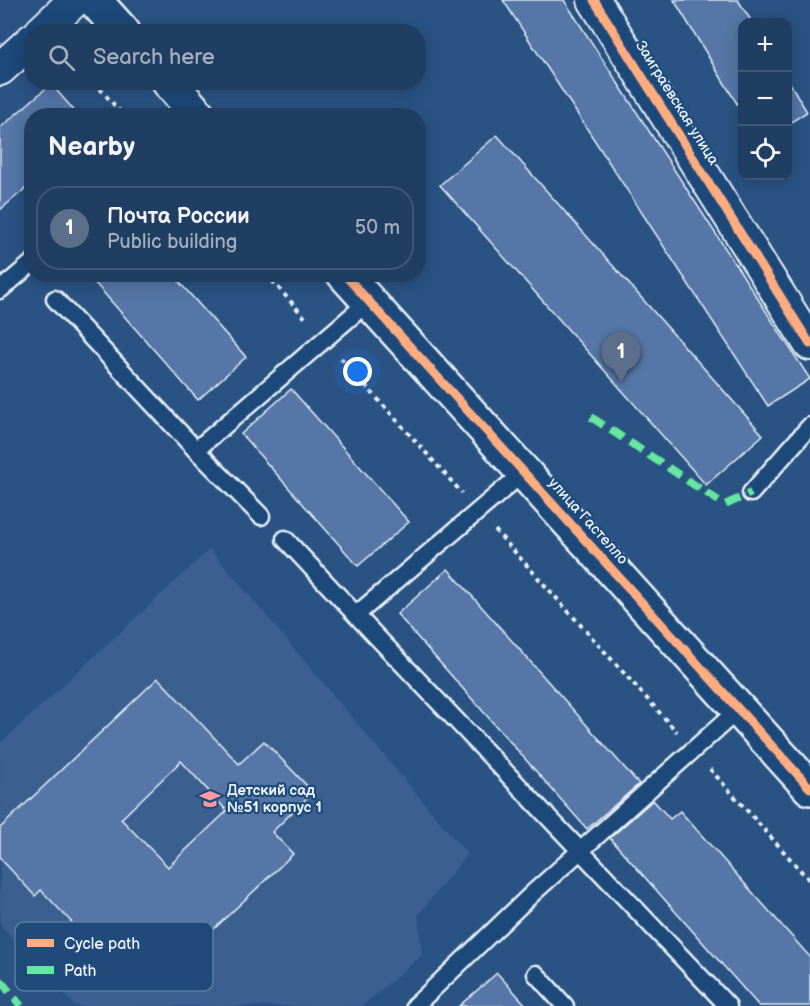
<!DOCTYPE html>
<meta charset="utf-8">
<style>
:root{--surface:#203e62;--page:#2d496b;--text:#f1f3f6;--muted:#a2aebe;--line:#3d5777;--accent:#ff9aa2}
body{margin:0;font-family:"Balsamiq Sans",sans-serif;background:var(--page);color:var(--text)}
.controls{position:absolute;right:18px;top:18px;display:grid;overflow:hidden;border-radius:12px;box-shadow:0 3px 15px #0003}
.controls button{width:54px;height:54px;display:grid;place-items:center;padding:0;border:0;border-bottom:2px solid var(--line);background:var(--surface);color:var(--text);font:30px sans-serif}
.you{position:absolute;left:358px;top:372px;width:21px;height:21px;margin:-15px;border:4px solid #fff;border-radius:50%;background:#1a73e8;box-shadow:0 0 0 9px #1a73e833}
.badge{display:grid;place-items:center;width:39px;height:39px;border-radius:50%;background:var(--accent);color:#fff;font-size:20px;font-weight:700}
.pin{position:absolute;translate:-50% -50px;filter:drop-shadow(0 2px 3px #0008)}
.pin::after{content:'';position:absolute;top:32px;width:21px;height:18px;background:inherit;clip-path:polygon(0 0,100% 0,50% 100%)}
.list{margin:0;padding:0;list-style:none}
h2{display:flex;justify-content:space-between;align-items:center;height:78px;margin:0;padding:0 24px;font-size:26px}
h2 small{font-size:20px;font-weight:400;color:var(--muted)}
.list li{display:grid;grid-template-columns:39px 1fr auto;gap:18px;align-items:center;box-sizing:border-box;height:84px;margin:0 12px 12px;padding:0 12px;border:2px solid var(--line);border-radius:24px}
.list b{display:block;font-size:22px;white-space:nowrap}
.list p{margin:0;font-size:20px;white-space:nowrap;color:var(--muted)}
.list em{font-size:20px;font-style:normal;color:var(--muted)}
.icon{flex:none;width:33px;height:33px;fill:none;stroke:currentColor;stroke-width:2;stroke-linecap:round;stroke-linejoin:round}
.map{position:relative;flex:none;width:810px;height:1006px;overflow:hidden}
.search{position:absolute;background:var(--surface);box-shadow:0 3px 15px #0003;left:24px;top:24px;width:402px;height:66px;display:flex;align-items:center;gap:15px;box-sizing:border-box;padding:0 21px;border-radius:24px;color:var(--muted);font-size:22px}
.panel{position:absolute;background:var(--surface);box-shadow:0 3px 15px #0003;left:24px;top:108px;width:402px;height:174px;border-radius:24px}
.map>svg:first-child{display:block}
.built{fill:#3b6190}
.building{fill:#5476a6;stroke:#e8f1f8;stroke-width:1.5;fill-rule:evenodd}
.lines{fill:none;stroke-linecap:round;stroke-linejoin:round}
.service-casing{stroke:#e8f1f8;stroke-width:21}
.minor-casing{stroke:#e8f1f8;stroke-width:36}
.tertiary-casing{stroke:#e8f1f8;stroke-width:38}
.path{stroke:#e8f1f8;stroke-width:4;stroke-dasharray:4.5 4.5;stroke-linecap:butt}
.service{stroke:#1f4a7a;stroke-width:16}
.minor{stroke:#1f4a7a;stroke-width:32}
.tertiary{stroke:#1f4a7a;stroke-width:33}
.quiet{stroke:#66e7a1;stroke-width:8;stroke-dasharray:15 8;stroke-linecap:butt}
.cycleway-casing{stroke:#1f4a7a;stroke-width:13}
.cycleway{stroke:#ffac80;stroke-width:9}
.labels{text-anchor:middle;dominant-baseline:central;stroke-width:4.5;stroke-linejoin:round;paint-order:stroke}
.street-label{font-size:15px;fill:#e8f1f8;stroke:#1f4a7a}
.poi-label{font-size:15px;font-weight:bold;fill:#e8f1f8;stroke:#1f4a7a;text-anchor:start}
.key{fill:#1f4a7a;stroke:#5b7ca0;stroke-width:1.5}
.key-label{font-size:16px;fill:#e8f1f8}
</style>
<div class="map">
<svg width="810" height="1006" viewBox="0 0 810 1006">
<rect width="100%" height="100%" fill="#2a5383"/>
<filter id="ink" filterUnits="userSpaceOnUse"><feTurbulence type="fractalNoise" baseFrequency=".0167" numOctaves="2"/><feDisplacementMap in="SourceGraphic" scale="12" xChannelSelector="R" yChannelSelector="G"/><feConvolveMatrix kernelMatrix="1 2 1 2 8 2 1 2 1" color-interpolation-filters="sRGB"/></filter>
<g filter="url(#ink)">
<path class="built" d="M210 549 467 854 418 915 422 955 362 1006H75L0 924V744Z"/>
<g class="building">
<path d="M503 0H564L810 379 768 406Z"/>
<path d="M674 0H738L752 22H742V112Z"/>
<path d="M788 80 807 112 788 124Z"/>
<path d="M51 84 79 116H32V183L0 210V128Z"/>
<path d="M497 135 763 435 706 485 440 185Z"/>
<path d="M87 274H172L246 357 198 400Z"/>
<path d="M291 389 409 522 358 566 241 434Z"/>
<path d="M448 569 639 784 587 829 397 614Z"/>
<path d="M158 678 239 764 264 741 313 792 272 832 293 854 177 964 153 938 118 971 41 890 35 896 0 858V828ZM181 761 227 811 168 867 121 819Z"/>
<path d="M653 800 670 819 680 811 810 957V1006H759L610 838Z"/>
<path d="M497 973 527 1006H459Z"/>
</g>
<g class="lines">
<g class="service-casing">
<g id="service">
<path d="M0 290 32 263"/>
<path d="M55 299 196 450"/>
<path d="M524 472 356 615 728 1006"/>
<path d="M751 493 810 426"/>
<path d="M261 516 196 450 368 302"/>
<path d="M285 539 356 615"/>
<path d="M536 974 565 1006"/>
<path d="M415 1006 533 893 739 709"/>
</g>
</g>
<g class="minor-casing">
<g id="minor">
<path d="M594 0 810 344"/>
<path d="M41 32 75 0"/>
<path d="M0 69 32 40"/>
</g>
</g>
<g class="tertiary-casing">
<g id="tertiary">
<path d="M94 0 123 32"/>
<path d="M169 82 199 116"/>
<path d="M344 274 810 788"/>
</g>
</g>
<g class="path">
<path d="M94 82 124 116"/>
<path d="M266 274 308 321"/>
<path d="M341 358 462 493"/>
<path d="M495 530 677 732"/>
<path d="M710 769 810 881"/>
</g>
<use href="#service" class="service"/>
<use href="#minor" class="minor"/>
<use href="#tertiary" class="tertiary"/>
<g class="quiet">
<path d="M591 417 725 505 751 493"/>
<path d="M0 980 21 1006"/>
</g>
<g class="cycleway-casing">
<g id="cycleway">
<path d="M594 0 810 344"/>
<path d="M344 274 810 788"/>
</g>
</g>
<use href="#cycleway" class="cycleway"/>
</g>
</g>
<defs>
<g id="school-bare" transform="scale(1.62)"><path d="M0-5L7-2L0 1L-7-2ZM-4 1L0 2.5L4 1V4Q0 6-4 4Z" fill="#ff9aa2" stroke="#1f4a7a" stroke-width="2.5" paint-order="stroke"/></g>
</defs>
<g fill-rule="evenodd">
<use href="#school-bare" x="210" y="799"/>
</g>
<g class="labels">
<g class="street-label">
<text transform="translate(677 103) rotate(58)">Заиграевская улица</text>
<text transform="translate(588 521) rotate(48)">улица Гастелло</text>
</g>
<g class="poi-label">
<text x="227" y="790">Детский сад<tspan x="227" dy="17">№51 корпус 1</tspan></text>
</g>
</g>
<rect x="15" y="922" width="198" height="69" rx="9" class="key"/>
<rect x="27" y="939" width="27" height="8" fill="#ffac80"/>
<rect x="27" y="966" width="27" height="8" fill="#66e7a1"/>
<g class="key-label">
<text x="64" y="949">Cycle path</text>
<text x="64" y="976">Path</text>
</g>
</svg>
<div class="controls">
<button>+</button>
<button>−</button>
<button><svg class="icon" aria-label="locate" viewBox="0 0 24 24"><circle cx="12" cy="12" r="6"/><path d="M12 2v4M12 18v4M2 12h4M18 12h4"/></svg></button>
</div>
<div class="you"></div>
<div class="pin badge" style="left:621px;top:382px;background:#5c6f8a">1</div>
<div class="search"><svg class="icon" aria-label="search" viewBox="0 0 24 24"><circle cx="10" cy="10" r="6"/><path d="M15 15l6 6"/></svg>Search here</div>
<section class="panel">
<h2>Nearby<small></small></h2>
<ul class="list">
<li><span class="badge" style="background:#5c6f8a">1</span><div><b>Почта России</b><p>Public building</p></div><em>50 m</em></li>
</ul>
</section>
</div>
